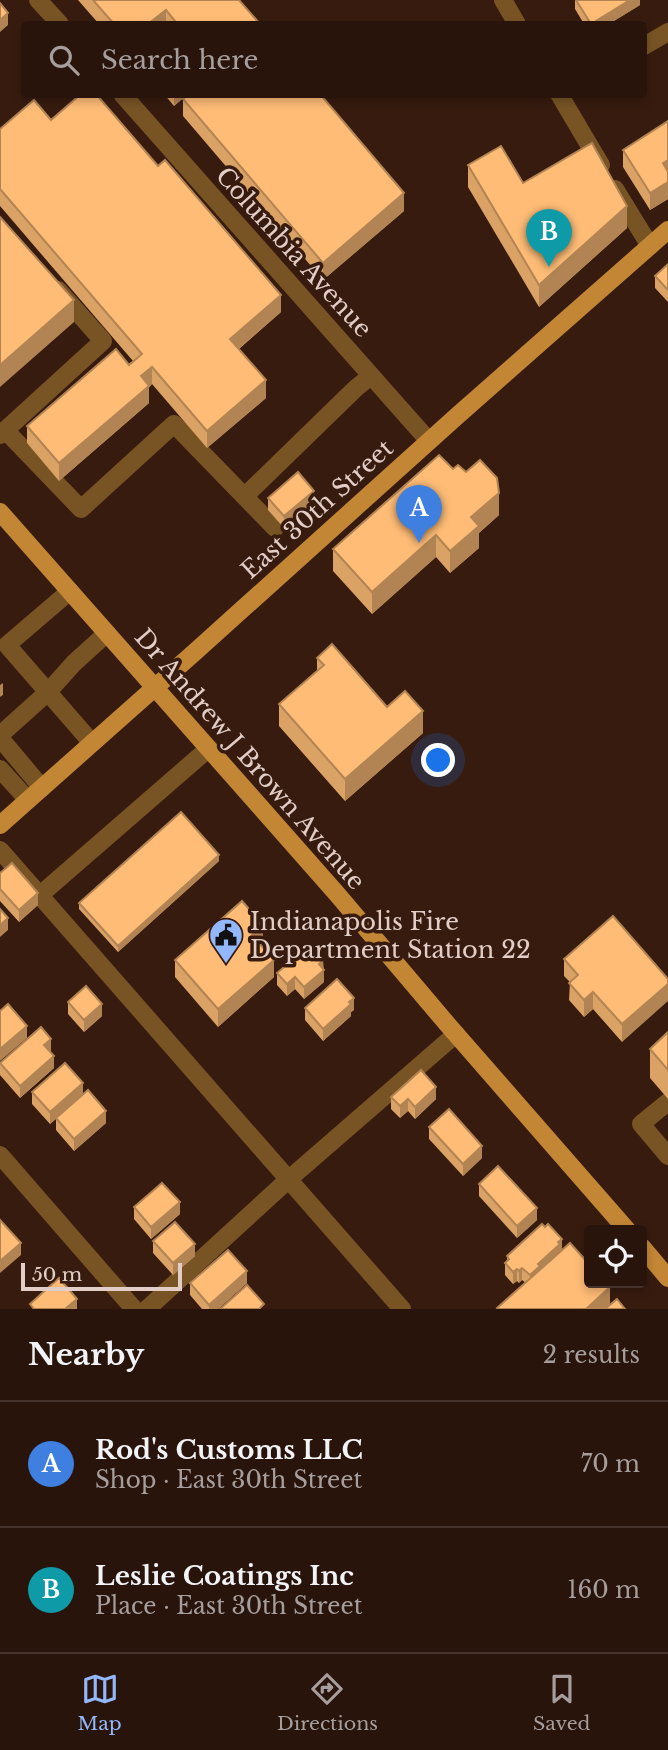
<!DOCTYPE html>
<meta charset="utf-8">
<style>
:root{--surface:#29140b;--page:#352119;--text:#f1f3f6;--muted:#a59e9d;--line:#45332c;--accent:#92b7fd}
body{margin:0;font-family:"Libre Baskerville",serif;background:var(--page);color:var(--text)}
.controls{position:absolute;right:21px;bottom:21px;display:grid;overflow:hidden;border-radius:7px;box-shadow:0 4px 10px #0003}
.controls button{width:63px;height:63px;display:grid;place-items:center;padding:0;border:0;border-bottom:2px solid var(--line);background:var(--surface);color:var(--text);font:35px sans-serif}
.scale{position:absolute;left:21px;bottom:18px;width:161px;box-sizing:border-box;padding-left:7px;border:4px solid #e2cec7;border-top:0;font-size:19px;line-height:24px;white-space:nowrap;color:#e2cec7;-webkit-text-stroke:5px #371b0f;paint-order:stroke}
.you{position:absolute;left:439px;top:761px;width:24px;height:24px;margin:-18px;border:5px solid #fff;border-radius:50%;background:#1a73e8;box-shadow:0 0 0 10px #1a73e833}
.badge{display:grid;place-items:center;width:46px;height:46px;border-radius:50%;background:var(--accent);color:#fff;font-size:23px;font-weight:700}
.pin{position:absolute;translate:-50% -58px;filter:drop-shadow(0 2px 4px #0008)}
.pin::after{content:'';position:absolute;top:37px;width:24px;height:21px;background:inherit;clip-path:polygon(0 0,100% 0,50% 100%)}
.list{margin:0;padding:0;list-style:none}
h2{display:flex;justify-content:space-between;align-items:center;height:91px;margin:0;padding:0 28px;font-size:30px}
h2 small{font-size:23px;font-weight:400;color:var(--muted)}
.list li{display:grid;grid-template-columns:46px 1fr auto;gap:21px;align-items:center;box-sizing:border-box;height:126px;padding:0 28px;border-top:2px solid var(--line)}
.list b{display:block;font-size:26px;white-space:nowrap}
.list p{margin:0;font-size:23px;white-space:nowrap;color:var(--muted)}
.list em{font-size:23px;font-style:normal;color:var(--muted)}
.icon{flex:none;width:38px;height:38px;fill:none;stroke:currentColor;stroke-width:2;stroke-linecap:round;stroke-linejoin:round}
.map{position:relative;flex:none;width:668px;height:1309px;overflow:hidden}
.search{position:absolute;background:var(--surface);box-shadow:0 4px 10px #0003;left:21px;right:21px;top:21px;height:77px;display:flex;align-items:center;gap:18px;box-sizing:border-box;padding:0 24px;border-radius:7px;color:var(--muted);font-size:26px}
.sheet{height:343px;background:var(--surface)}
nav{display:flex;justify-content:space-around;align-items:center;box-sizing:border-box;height:98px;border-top:2px solid var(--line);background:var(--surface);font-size:19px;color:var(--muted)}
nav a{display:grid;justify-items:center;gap:4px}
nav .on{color:var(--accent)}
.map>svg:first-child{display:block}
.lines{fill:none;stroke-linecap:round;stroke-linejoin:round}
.minor{stroke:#785425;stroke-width:18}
.major{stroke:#c28635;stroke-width:18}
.wall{fill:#daa265}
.shaded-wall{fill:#b28453}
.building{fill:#febc76;stroke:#b28453;stroke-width:2}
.labels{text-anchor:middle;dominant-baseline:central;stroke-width:7;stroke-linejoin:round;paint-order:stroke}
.street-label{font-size:24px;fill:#e2cec7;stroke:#371b0f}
.poi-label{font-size:24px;fill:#e2cec7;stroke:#371b0f;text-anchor:start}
</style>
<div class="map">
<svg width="668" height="1309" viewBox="0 0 668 1309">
<rect width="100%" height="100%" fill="#371b0f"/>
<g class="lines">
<g class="minor">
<path d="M38 0 60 24"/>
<path d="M503 0 517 24"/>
<path d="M644 46 668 32"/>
<path d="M122 94 429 441"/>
<path d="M559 94 601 165"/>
<path d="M615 189 650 246"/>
<path d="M5 430 81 509 174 424 275 528"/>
<path d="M0 435 103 341 58 290"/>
<path d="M245 496 356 388 371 376"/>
<path d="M70 591 7 645 92 743"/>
<path d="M0 735 48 692 74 663 107 633"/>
<path d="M0 738 42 788"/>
<path d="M0 769 28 800"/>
<path d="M0 850 402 1309"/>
<path d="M40 895 208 749"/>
<path d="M668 1102 641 1124 668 1156"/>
<path d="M0 1155 134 1309"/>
<path d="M147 1309 289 1179 456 1034"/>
</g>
<g class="major">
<path d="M0 512 337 894 448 1025 627 1230"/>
<path d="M0 825 196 651 457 416 668 230"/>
<path d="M642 1247 668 1278"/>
</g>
</g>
<g class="wall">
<path d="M78 0H239L260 24H99Z"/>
<path d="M575 0H640V5L609 24H584L575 9Z"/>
<path d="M164 94H188L174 106Z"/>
<path d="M183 99 404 211 323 280 183 116Z"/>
<path d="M51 120 281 312 239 349 266 398 207 448 152 384 149 387V403L59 481 27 443V426L133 361 0 206V129Z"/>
<path d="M668 121V199L650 210 623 167V150Z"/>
<path d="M468 165 523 183 627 228 539 307 468 187Z"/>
<path d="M668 264V302L655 288V276Z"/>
<path d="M453 469 499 515 479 533V548L450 573 436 557 372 614 333 571V549Z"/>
<path d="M268 498 314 503 284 528 268 510Z"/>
<path d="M317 658 423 733 345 801 279 726V704L317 671Z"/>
<path d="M219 861 118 952 79 909V903Z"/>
<path d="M0 873 38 905 19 922 0 901Z"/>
<path d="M263 942 261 945 274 977 218 1027 175 977V960Z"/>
<path d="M564 959 668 979 622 1042 593 1009 584 1017 569 1000 570 982 564 976Z"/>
<path d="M323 960 324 982 304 999 295 989 287 996 277 985V973Z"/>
<path d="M68 1002 102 1016 84 1032 68 1014Z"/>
<path d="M305 1008 354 1010 351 1012V1016L323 1041 305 1020Z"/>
<path d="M668 1032V1099L650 1078V1049Z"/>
<path d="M51 1051 50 1052 54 1068 20 1098 0 1075V1063Z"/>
<path d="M32 1092 83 1095 106 1123 74 1151 56 1130V1119L50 1124 32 1104Z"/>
<path d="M391 1097 436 1099 415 1119 408 1111 400 1118 391 1109Z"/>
<path d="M429 1127 482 1158 463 1176 429 1139Z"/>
<path d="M479 1184 537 1220 517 1238 479 1196Z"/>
<path d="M134 1207 180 1214 151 1239 134 1219Z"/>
<path d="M153 1241 195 1256 173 1275 153 1253Z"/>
<path d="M562 1250 605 1309H497L526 1283 522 1280 519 1283 517 1281 513 1284 505 1275V1263L507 1261V1256Z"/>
<path d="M190 1283H247L218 1309H202L190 1295Z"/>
</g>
<g class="shaded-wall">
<path d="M630 0H640V5L609 24H591Z"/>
<path d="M166 10V24H148Z"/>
<path d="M8 13V25L0 32V20Z"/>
<path d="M174 94H188L174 106Z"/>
<path d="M668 160V177L663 163Z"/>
<path d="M668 182V199L650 210V193Z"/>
<path d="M404 193V211L323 280V263Z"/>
<path d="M627 206V228L539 307V285Z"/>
<path d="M281 295V312L230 356V339Z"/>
<path d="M74 300V322L0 387V365Z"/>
<path d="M152 367V384L149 387V403L59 481V463L141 376Z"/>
<path d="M266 380V398L207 448V431Z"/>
<path d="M314 491V503L284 528V516Z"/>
<path d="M499 493V515L479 533V548L450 573V551L471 517Z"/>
<path d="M436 535V557L372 614V592Z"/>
<path d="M3 683V695L0 697V685Z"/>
<path d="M423 711V733L345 801V779Z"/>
<path d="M219 855V861L118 952V946Z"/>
<path d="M38 893V905L19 922V910Z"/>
<path d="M8 918V930L0 937V925Z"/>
<path d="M263 925V942L252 952V935Z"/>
<path d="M274 960V977L218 1027V1009Z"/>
<path d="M323 960 324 982 304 999V987L319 964Z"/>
<path d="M295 977V989L287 996V984Z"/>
<path d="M668 984V1001L622 1042V1024Z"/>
<path d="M593 992V1009L584 1017V1000Z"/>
<path d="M354 998V1010L351 1012V1016L323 1041V1029Z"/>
<path d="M102 1004V1016L84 1032V1020Z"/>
<path d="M27 1026V1038L0 1061V1049Z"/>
<path d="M51 1039V1051L44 1057V1045Z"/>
<path d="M54 1056V1068L20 1098V1086Z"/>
<path d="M83 1083V1095L50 1124V1112Z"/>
<path d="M436 1087V1099L415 1119V1107Z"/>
<path d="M408 1099V1111L400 1118V1106Z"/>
<path d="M106 1111V1123L74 1151V1139Z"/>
<path d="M482 1146V1158L463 1176V1164Z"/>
<path d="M180 1202V1214L151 1239V1227Z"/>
<path d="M537 1208V1220L517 1238V1226Z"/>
<path d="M562 1239V1251L530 1287V1275L538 1264Z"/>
<path d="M21 1243V1255L0 1273V1261Z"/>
<path d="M195 1244V1256L173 1275V1263Z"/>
<path d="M522 1268V1280L519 1283V1271Z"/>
<path d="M517 1269V1281L513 1284V1272Z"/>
<path d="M247 1271V1283L218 1309H209V1305Z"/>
<path d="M610 1287V1305L605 1309H586Z"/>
<path d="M77 1299V1309H65Z"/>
</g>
<g class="building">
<path d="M93 0H239L260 24H170L175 21 166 10 148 24H114Z"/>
<path d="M576 0H630L591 24Z"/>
<path d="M0 3 8 13 0 20Z"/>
<path d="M81 94H96L158 166 165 160 281 295 230 339 266 380 207 431 152 367 141 376 149 386 59 463 27 426 116 349 129 365 142 354 0 189V129L34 100 51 120Z"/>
<path d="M188 94H320L404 193 323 263 183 99Z"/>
<path d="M668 121V160L663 163 668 172V182L650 193 623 150Z"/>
<path d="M592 143 627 206 539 285 468 165 501 146 523 183Z"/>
<path d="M0 217 74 300 0 365Z"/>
<path d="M668 264V290L655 276Z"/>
<path d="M439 455 453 469 458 465 466 472 480 460 497 478 499 493 471 517 479 526 450 551 436 535 372 592 333 549Z"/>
<path d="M298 472 314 491 284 516 268 498Z"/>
<path d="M332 644 387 707 405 691 423 711 345 779 279 704 324 665 317 658Z"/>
<path d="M181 812 219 855 118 946 79 903Z"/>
<path d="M12 863 38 893 19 910 0 889V873Z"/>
<path d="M242 901 263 925 252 935 274 960 218 1009 175 960Z"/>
<path d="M0 909 8 918 0 925Z"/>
<path d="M613 916 668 979V984L622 1024 593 992 584 1000 569 983 578 975 564 959Z"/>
<path d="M312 947 323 960 319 964 324 970 304 987 295 977 287 984 277 973 305 949 307 951Z"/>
<path d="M337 979 354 998 349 1002 351 1004 323 1029 305 1008Z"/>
<path d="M86 986 102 1004 84 1020 68 1002Z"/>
<path d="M8 1004 27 1026 0 1049V1011Z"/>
<path d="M41 1027 51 1039 44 1045 54 1056 20 1086 0 1063Z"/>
<path d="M668 1032V1070L650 1049Z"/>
<path d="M65 1063 83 1083 50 1112 32 1092Z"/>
<path d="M421 1070 436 1087 415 1107 408 1099 400 1106 391 1097Z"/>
<path d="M88 1090 106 1111 74 1139 56 1118Z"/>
<path d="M449 1109 482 1146 463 1164 429 1127Z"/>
<path d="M498 1166 537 1208 517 1226 479 1184Z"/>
<path d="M162 1183 180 1202 151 1227 134 1207Z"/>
<path d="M0 1220 21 1243 0 1261Z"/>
<path d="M175 1222 195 1244 173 1263 153 1241Z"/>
<path d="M542 1224 545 1227 548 1224 562 1239 558 1242 560 1244 538 1264 540 1266 530 1275 522 1268 519 1271 517 1269 513 1272 505 1263 509 1259 507 1256Z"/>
<path d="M570 1243 589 1264V1283H606L610 1287 586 1309H498L497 1308Z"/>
<path d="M228 1250 247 1271 209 1305 190 1283Z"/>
<path d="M59 1278 77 1299 65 1309H34L30 1304Z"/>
<path d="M247 1285 264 1304 259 1309H220Z"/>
<path d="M617 1299 625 1309H605Z"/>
</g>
<defs>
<g id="civic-pin" transform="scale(1.75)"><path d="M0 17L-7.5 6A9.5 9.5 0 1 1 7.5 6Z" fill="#92b7fd" stroke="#371b0f"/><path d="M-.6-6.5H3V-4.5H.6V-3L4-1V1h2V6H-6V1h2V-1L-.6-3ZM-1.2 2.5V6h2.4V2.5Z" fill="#111"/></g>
</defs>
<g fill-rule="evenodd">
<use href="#civic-pin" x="226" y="935"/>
</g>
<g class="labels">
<g class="street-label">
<text transform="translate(294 252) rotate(48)">Columbia Avenue</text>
<text transform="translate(317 509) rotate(-42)">East 30th Street</text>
<text transform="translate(250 759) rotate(49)">Dr Andrew J Brown Avenue</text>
</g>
<g class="poi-label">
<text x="250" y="921">Indianapolis Fire<tspan x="250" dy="28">Department Station 22</tspan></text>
</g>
</g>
</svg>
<div class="controls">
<button><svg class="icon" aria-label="locate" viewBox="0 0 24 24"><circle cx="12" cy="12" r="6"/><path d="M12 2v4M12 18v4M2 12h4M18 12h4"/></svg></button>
</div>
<div class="scale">50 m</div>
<div class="you"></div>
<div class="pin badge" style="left:419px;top:543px;background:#3f7fe0">A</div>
<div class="pin badge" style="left:549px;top:267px;background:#0f9aa8">B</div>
<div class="search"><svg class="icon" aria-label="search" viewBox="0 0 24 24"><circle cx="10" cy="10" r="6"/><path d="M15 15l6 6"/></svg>Search here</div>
</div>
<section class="sheet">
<h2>Nearby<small>2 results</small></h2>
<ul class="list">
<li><span class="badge" style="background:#3f7fe0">A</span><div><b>Rod's Customs LLC</b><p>Shop · East 30th Street</p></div><em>70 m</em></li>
<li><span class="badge" style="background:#0f9aa8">B</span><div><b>Leslie Coatings Inc</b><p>Place · East 30th Street</p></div><em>160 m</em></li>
</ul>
</section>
<nav>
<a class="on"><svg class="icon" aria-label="map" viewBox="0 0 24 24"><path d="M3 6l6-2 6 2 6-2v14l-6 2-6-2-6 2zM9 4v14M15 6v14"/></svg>Map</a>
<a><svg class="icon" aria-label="directions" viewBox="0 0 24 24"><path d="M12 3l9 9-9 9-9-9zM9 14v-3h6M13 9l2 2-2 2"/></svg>Directions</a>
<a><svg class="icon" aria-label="saved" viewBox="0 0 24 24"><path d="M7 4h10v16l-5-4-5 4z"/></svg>Saved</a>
</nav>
